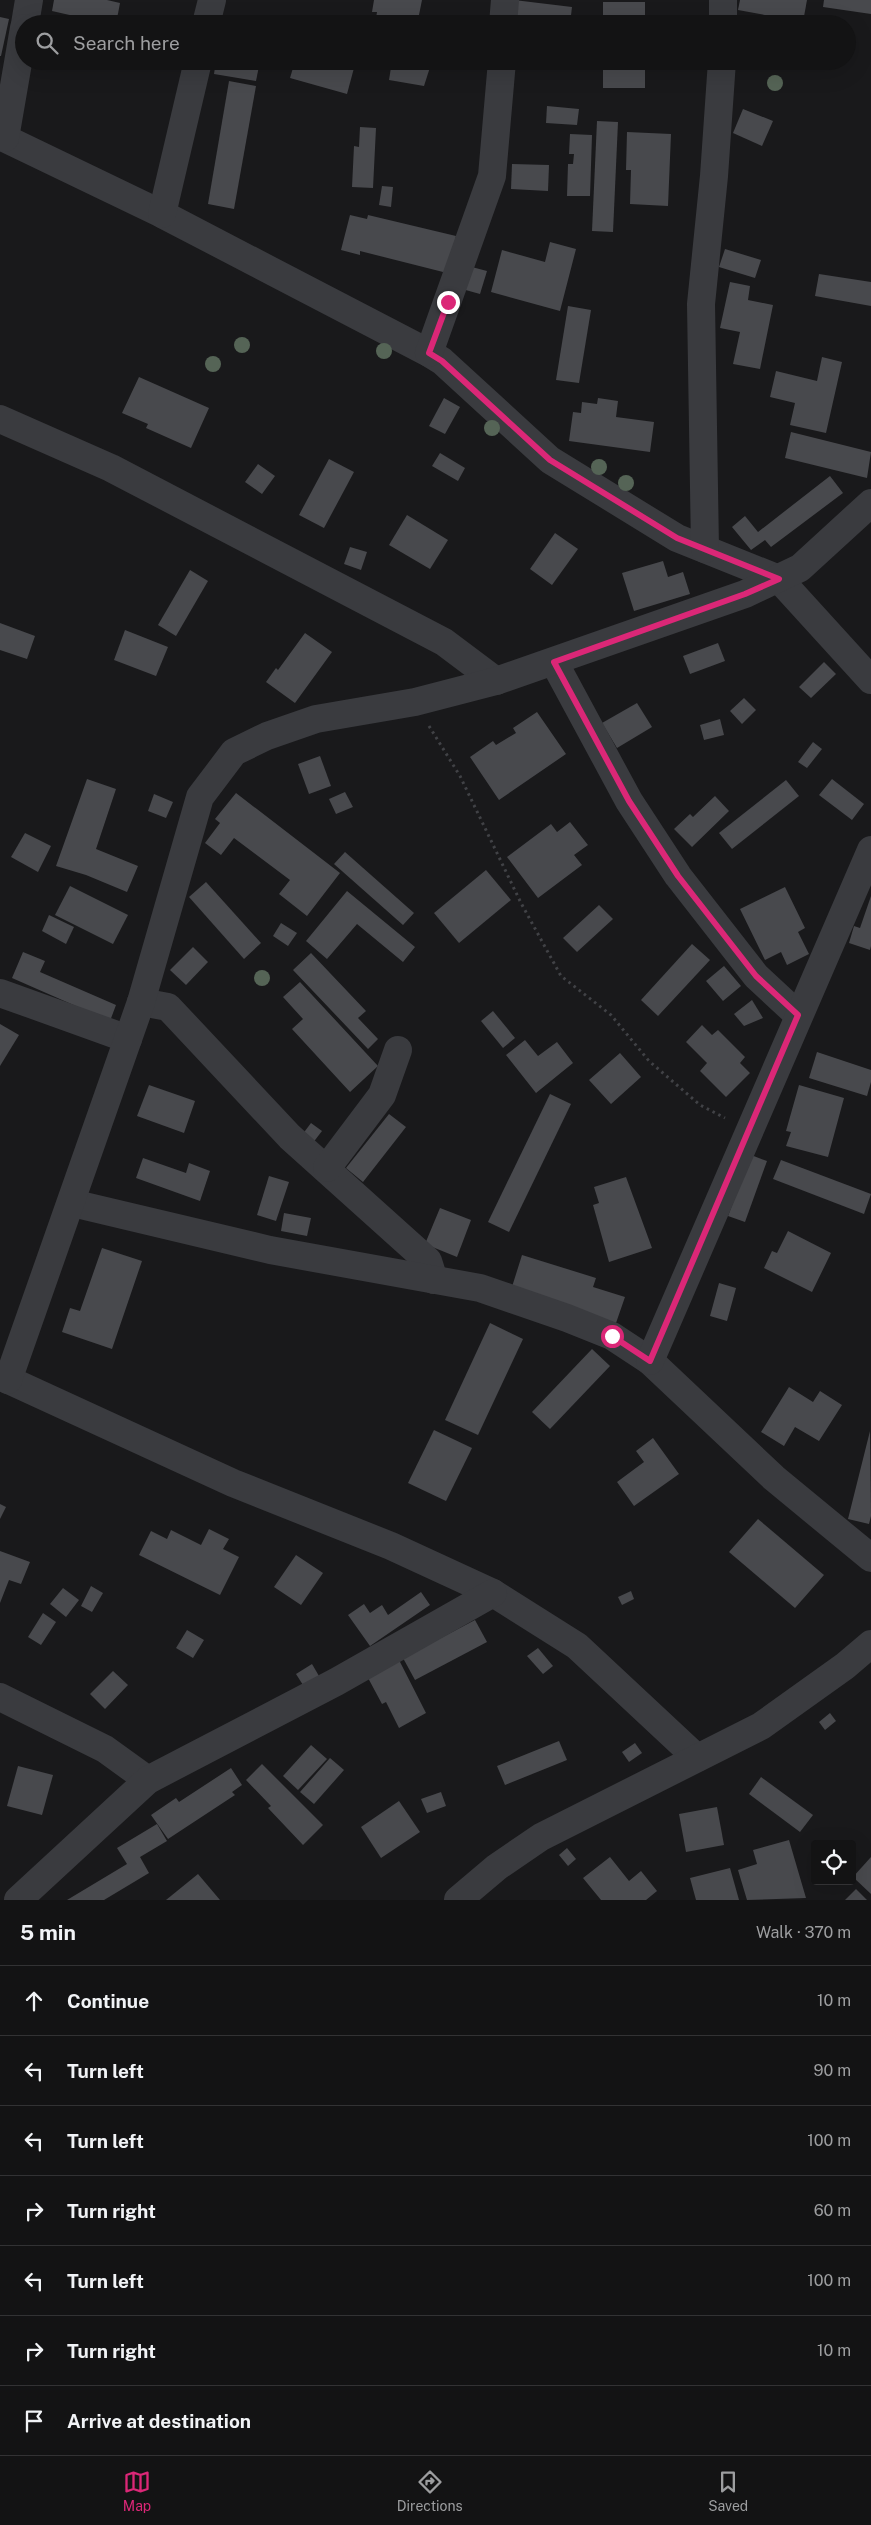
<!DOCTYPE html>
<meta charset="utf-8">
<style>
:root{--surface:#131314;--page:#1c1c1d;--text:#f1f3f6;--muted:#9d9ea0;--line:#323234;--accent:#db2777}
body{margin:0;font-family:"Public Sans",sans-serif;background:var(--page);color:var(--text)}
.controls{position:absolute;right:15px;bottom:15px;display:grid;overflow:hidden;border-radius:5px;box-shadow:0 5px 20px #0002}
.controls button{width:45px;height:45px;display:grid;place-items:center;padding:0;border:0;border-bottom:1px solid var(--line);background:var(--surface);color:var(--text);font:25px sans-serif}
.stop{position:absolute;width:15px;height:15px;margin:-11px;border:4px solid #db2777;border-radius:50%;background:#fff}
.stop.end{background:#db2777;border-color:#fff;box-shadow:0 1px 5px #0008}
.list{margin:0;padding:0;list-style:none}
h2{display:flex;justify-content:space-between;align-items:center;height:65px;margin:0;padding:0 20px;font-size:21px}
h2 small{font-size:16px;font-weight:400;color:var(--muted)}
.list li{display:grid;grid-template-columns:32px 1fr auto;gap:15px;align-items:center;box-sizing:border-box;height:70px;padding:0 20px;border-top:1px solid var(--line)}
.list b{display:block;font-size:19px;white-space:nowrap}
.list em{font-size:16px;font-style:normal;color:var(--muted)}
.icon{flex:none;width:28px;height:28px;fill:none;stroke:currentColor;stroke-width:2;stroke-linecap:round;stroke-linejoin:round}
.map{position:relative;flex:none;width:871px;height:1900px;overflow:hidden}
.search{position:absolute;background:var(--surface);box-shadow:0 5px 20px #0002;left:15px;right:15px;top:15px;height:55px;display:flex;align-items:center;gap:12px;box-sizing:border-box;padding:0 18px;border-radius:28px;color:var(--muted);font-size:19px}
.sheet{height:555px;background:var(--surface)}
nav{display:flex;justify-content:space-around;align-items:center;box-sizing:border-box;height:70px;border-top:1px solid var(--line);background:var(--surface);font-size:14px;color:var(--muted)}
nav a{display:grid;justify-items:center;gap:2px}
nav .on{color:var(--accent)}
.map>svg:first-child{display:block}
.building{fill:#48494d}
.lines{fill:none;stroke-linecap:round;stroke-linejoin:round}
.path{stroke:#414246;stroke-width:3;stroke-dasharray:2.5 4;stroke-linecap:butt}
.minor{stroke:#3a3b3f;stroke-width:28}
.tree{fill:#556456}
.route{stroke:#db2777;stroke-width:6}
</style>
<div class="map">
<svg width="871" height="1900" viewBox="0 0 871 1900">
<rect width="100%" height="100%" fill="#19191b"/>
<g class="building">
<path d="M54 0H107L120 3 116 24H109L52 11Z"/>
<path d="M374 0H422L418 20 409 18 407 24H375L377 12H372Z"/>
<path d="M514 0 572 7 570 24H510Z"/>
<path d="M740 0H807L803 22 738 10Z"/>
<path d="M824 0H871V14L823 7Z"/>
<rect x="603" y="2" width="42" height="22"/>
<path d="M0 17 9 19 1 56H0Z"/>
<path d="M45 17 67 23 66 24H43Z"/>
<path d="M216 61H260L256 81 214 74Z"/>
<path d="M295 61H331L354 68 347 94 290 78Z"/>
<path d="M392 61H432L424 86 389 80Z"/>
<rect x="603" y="61" width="42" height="27"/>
<path d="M229 81 256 86 234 209 208 204Z"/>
<path d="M547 106 579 109 577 125 546 123Z"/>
<path d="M743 109 773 121 762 146 733 133Z"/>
<path d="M597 121 618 122 613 232 592 231Z"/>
<path d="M360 127 376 128 373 188 352 187 354 146 359 147Z"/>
<path d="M627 132 671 134 668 206 630 204 631 170H626Z"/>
<path d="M570 134 592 135 590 196H567L568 164H573L574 154H569Z"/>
<path d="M512 164 549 165 548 191 511 189Z"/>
<path d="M382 186 393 187 391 207 379 205Z"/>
<path d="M350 215 367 219 368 215 456 236 447 273 360 251V255L341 250Z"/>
<path d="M550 242 576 249 560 311 491 292 502 250 545 262Z"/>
<path d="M725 249 761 260 755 278 719 267Z"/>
<path d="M468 266 487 271 480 294 462 289Z"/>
<path d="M819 274 871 282V306L815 296Z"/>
<path d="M730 282 750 286 748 300 773 305 760 369 733 364 740 332 720 328Z"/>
<path d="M568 306 591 310 579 383 556 380Z"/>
<path d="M822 357 842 362 826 433 790 425 795 403 770 397 776 371 817 381Z"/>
<path d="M139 377 209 408 191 448 146 428 148 424 122 413Z"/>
<path d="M444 398 460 407 445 434 429 426Z"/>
<path d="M598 398 618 401 616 417 654 422 650 452 569 441 573 412 581 413 582 402 597 404Z"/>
<path d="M791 432 871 452 867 478 785 458Z"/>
<path d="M440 453 465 468 458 481 432 466Z"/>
<path d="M329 459 354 472 324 528 299 515Z"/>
<path d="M258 464 275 476 262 494 245 482Z"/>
<path d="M830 476 843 493 771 547 765 540 751 550 732 527 745 516 758 532Z"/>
<path d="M407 515 448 540 430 569 389 545Z"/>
<path d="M555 533 578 549 552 585 530 569Z"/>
<path d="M350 547 367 552 361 570 344 564Z"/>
<path d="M663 561 668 577 683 572 690 594 634 611 622 573Z"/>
<path d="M190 570 208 581 176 636 158 625Z"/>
<path d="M0 623 35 636 27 659 0 650Z"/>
<path d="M125 630 168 647 156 676 114 660Z"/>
<path d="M305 633 332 652 295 703 266 682 276 668 278 670Z"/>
<path d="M718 643 725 661 690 674 683 656Z"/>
<path d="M824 662 836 674 811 698 799 687Z"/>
<path d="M744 698 756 710 742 724 730 711Z"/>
<path d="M637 703 652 727 617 748 602 723Z"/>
<path d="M537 712 566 754 499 800 470 757 493 741 496 745 516 733 513 728Z"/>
<path d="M720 719 724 735 704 740 700 725Z"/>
<path d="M813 742 822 749 807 768 798 762Z"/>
<path d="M320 756 331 786 309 794 298 764Z"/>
<path d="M87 779 116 789 96 849 138 866 127 892 86 875 56 866Z"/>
<path d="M832 779 864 804 852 820 819 795Z"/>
<path d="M786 780 799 796 732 849 719 833Z"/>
<path d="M345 792 353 807 336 814 329 799Z"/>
<path d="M236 793 340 873 307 916 279 894 290 880 234 838 221 855 205 843 220 823 215 819Z"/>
<path d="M154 794 173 802 166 818 148 811Z"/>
<path d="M715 796 729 811 692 847 674 829 690 814 693 817Z"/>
<path d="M570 822 588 845 574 855 582 865 538 898 507 857 551 824 557 832Z"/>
<path d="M25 833 51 846 38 872 11 857Z"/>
<path d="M345 852 414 913 403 925 334 864Z"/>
<path d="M486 870 511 900 459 943 434 913Z"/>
<path d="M206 882 261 943 244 959 189 897Z"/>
<path d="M70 886 128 915 113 944 55 915Z"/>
<path d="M785 887 805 928 798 932 809 954 787 965 781 952 765 960 740 909Z"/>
<path d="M347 891 415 947 403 962 357 924 327 959 306 941Z"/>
<path d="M871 896V946L870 950 849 943 854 926 860 928Z"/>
<path d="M599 905 613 919 577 952 563 938Z"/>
<path d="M49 915 74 927 66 944 42 931Z"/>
<path d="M281 923 297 933 288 946 273 936Z"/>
<path d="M692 944 710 960 658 1016 641 1000Z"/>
<path d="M193 947 208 962 186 985 170 970Z"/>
<path d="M23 952 45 961 40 972 116 1005 110 1021 12 978Z"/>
<path d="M311 953 366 1011 358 1018 378 1039 368 1049 293 970Z"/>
<path d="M724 966 741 986 723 1001 706 981Z"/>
<path d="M300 982 378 1066 350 1092 292 1029 303 1019 283 997Z"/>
<path d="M752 1000 763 1018 744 1026 734 1014Z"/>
<path d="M493 1011 515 1038 503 1048 481 1021Z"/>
<path d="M0 1024 19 1035 0 1066Z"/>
<path d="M702 1025 712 1035 718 1030 745 1057 740 1063 750 1073 726 1097 700 1071 707 1063 686 1042Z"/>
<path d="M525 1040 538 1056 557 1042 573 1063 536 1093 506 1055Z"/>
<path d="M817 1052 871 1070V1082L867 1096 809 1078Z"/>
<path d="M620 1053 641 1077 611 1104 589 1080Z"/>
<path d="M149 1085 195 1101 184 1133 137 1116Z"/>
<path d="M799 1085 844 1098 828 1157 786 1146 791 1132 786 1131Z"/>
<path d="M550 1094 571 1104 509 1232 488 1222Z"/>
<path d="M389 1114 406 1127 363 1182 346 1168Z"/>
<path d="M311 1123 322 1131 312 1144 302 1135Z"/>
<path d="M751 1155 767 1161 745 1222 728 1216Z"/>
<path d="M143 1158 186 1173 189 1163 210 1171 200 1201 136 1178Z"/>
<path d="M781 1160 871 1194 864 1214 773 1179Z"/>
<path d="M269 1176 289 1182 276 1221 257 1215Z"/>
<path d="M626 1177 652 1248 609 1262 593 1205 599 1203 594 1187Z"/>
<path d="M440 1208 471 1220 457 1257 425 1244Z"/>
<path d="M284 1213 311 1218 307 1236 281 1231Z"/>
<path d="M788 1231 831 1253 812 1292 764 1268 772 1251 777 1253Z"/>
<path d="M102 1248 142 1261 112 1349 62 1332 70 1308 80 1311Z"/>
<path d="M522 1255 596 1278 593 1287 625 1297 616 1323 511 1290Z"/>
<path d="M719 1283 736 1288 727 1321 710 1316Z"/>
<path d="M490 1323 523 1339 478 1435 445 1420Z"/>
<path d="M592 1349 610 1366 550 1429 532 1412Z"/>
<path d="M789 1387 813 1402 820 1391 842 1405 819 1441 795 1427 784 1446 761 1432Z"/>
<path d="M434 1430 472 1448 446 1501 408 1483Z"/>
<path d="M870 1431 871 1516 869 1524 848 1519Z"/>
<path d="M653 1438 679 1474 634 1506 617 1482 644 1462 636 1451Z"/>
<path d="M0 1504 6 1507 0 1519Z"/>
<path d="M758 1519 824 1575 795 1608 729 1552Z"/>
<path d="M209 1529 229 1539 223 1549 239 1557 220 1595 139 1555 151 1531 167 1539 171 1530 201 1545Z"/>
<path d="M0 1551 30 1562 21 1584 9 1580 0 1603Z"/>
<path d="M296 1555 323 1573 301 1605 274 1587Z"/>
<path d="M91 1586 103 1593 92 1612 81 1606Z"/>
<path d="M63 1588 79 1600 66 1617 50 1604Z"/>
<path d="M631 1591 634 1599 622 1605 618 1597Z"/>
<path d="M421 1592 430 1605 370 1646 348 1615 364 1604 370 1613 382 1605 388 1615Z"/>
<path d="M43 1613 56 1622 41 1645 28 1637Z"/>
<path d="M475 1620 487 1642 415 1680 403 1658Z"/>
<path d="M187 1630 204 1640 193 1658 176 1648Z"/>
<path d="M538 1648 553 1666 543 1674 527 1656Z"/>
<path d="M399 1660 426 1713 399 1728 386 1702 382 1704 367 1676Z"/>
<path d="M312 1664 319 1676 303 1685 296 1674Z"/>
<path d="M113 1671 128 1685 105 1709 90 1694Z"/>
<path d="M830 1713 836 1721 825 1730 819 1722Z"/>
<path d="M559 1741 567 1760 505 1785 497 1766Z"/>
<path d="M635 1743 642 1753 629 1762 622 1752Z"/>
<path d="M311 1745 327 1759 298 1790 283 1776Z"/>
<path d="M330 1758 344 1770 314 1804 300 1792Z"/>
<path d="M262 1764 323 1825 303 1845 268 1808 271 1806 246 1780Z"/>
<path d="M18 1766 53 1775 42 1815 7 1806Z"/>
<path d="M231 1768 242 1785 232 1792 235 1795 168 1839 151 1815 176 1798 179 1802Z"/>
<path d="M761 1777 813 1815 800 1832 749 1794Z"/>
<path d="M441 1792 446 1806 427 1813 421 1799Z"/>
<path d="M399 1801 420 1832 381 1858 361 1827Z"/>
<path d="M717 1807 724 1845 686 1852 679 1814Z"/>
<path d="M157 1824 167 1841 140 1857 149 1873 104 1900H67L127 1864 117 1848Z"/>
<path d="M789 1840 806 1898 747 1900 738 1870 757 1864 753 1850Z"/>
<path d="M567 1848 576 1859 568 1866 559 1855Z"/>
<path d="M610 1857 629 1881 641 1871 657 1891 646 1900H601L583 1878Z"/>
<path d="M871 1857V1894L853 1877Z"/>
<path d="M730 1868 739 1900H696L690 1878Z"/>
<path d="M198 1874 220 1900H166Z"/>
<path d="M856 1889 867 1900H845Z"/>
</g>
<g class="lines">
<path class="path" d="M429 726 460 776 521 903 561 976 611 1015 649 1061 700 1105 725 1118"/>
<g class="minor">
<path d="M25 24 29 0"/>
<path d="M206 24 212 0"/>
<path d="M503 24 505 0"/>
<path d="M723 24V0"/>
<path d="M0 136 162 214 429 353 442 361 550 460 677 538 779 579 871 680"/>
<path d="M5 138 24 28"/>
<path d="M162 214 198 61"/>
<path d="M429 353 492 176 502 61"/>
<path d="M0 419 111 468 444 642 496 681"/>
<path d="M705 549 701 304 714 176 722 61"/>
<path d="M554 662 629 801 678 876 756 976 798 1015"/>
<path d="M0 993 128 1039"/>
<path d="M141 1002 168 1007 290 1137 428 1261 434 1280"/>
<path d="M327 1168 382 1095 398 1050"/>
<path d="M72 1203 270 1250 480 1288 567 1318 612 1336 650 1361 774 1478 871 1558"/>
<path d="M650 1361 871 850"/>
<path d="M0 1376 233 1483 391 1546 493 1593 577 1646 697 1758"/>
<path d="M8 1380 141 1002 200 797 234 752 267 736 316 719 415 702 496 681 745 594 800 568 871 503"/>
<path d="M0 1697 105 1749 148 1780"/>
<path d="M18 1900 148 1780 336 1682 493 1593"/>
<path d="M458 1900 497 1867 541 1837 761 1726 845 1666 871 1644"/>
</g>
</g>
<g class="tree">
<circle cx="775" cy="83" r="8"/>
<circle cx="242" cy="345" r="8"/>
<circle cx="384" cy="351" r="8"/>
<circle cx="213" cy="364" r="8"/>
<circle cx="492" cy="428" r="8"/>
<circle cx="599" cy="467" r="8"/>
<circle cx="626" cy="483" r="8"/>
<circle cx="262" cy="978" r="8"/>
</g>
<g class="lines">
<path class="route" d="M448 302 429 353 442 361 550 460 677 538 779 579 745 594 554 662 629 801 678 876 756 976 798 1015 650 1361 612 1336"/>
</g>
</svg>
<div class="controls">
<button><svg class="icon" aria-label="locate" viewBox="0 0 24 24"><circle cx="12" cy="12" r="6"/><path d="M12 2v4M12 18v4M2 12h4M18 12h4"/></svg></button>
</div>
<div class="stop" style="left:612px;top:1336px"></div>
<div class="stop end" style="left:448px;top:302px"></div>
<div class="search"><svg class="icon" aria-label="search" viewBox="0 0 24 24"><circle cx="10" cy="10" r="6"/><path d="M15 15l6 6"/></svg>Search here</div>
</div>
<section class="sheet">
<h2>5 min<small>Walk · 370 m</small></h2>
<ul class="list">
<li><svg class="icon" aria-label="ahead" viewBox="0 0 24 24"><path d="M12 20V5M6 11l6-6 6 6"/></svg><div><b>Continue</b></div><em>10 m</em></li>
<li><svg class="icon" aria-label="left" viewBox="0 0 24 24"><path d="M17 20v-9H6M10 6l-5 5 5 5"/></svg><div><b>Turn left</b></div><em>90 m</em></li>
<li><svg class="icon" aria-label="left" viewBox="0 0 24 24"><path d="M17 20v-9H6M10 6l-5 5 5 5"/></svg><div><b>Turn left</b></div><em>100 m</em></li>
<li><svg class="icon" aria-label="right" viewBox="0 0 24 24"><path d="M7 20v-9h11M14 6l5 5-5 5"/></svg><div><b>Turn right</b></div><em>60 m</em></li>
<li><svg class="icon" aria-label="left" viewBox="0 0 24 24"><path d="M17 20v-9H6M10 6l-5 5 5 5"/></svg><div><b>Turn left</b></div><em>100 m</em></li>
<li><svg class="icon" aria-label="right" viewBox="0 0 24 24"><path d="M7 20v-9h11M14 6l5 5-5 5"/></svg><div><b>Turn right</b></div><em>10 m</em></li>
<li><svg class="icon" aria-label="arrive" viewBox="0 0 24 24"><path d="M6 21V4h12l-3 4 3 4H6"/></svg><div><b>Arrive at destination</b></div></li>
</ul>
</section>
<nav>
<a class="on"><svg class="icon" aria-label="map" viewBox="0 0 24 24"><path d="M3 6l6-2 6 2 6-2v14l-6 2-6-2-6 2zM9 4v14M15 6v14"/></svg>Map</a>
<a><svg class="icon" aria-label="directions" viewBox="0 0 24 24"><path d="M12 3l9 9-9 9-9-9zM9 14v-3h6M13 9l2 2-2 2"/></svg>Directions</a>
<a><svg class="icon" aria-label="saved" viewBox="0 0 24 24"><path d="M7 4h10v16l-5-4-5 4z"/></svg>Saved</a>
</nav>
